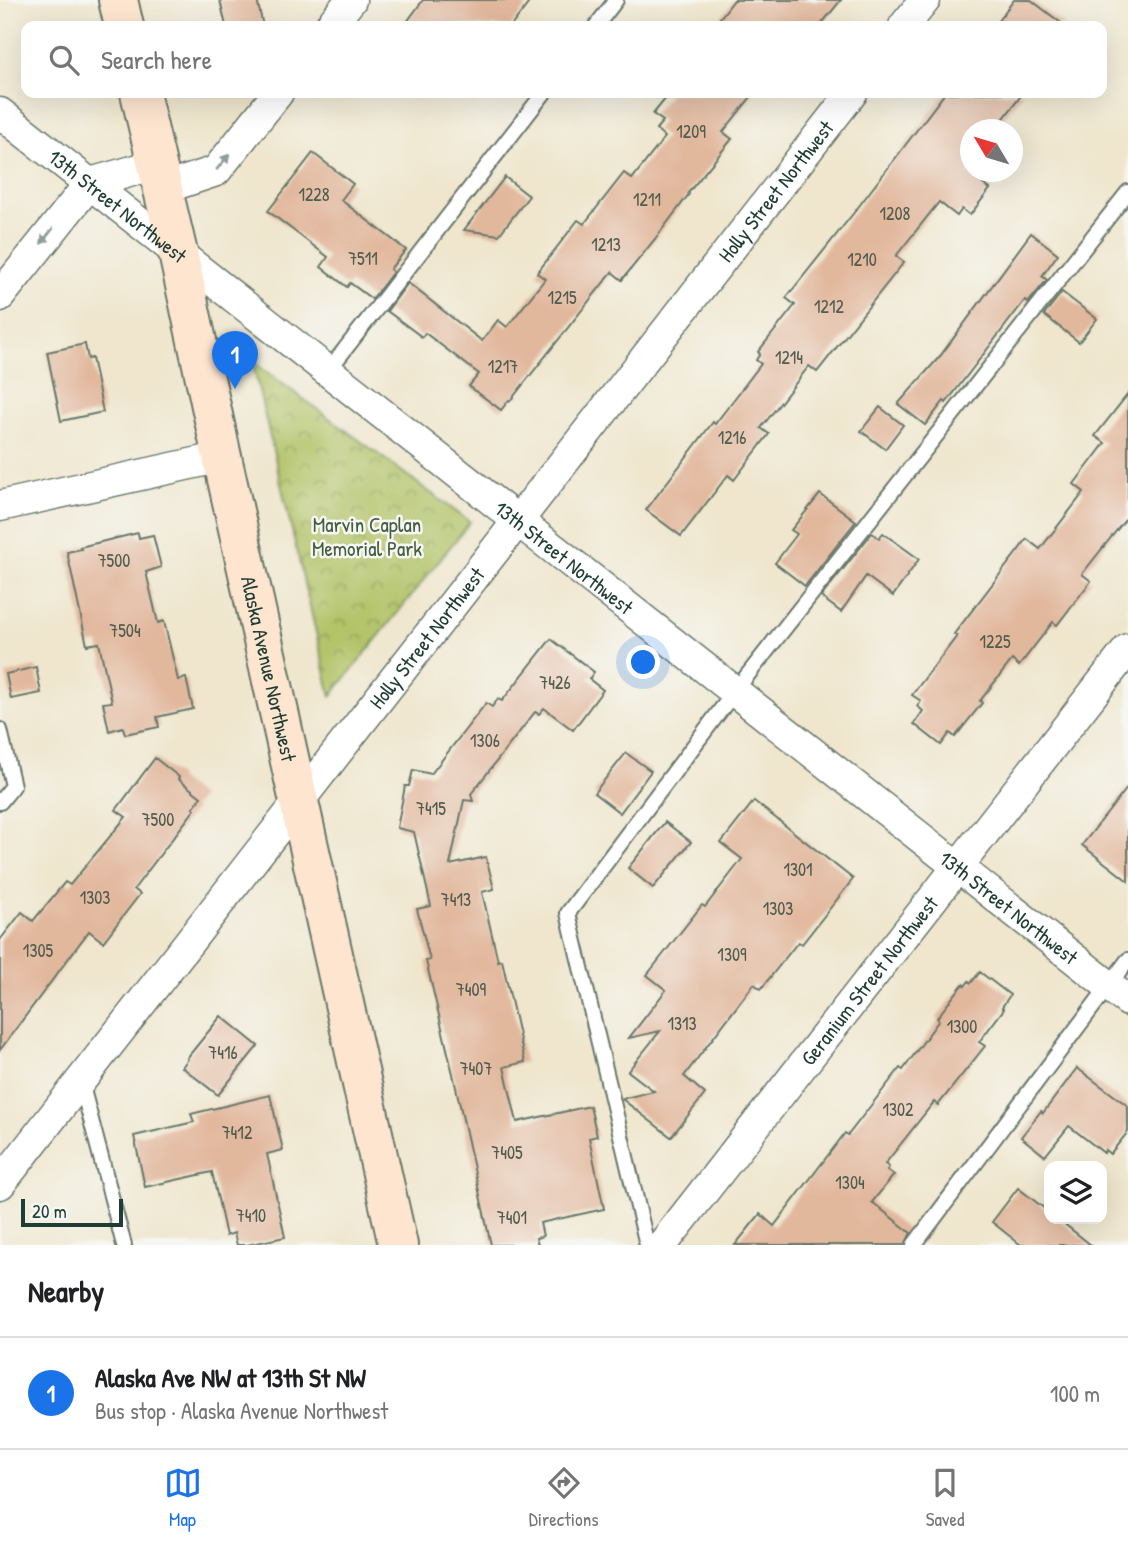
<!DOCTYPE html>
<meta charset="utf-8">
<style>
:root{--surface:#fff;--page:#f2f2f2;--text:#202124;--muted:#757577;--line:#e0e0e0;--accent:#1a73e8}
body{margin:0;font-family:"Patrick Hand",sans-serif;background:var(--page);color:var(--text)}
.controls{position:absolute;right:21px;bottom:21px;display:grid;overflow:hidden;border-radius:14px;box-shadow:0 7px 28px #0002}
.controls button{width:63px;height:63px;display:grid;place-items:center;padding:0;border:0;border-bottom:2px solid var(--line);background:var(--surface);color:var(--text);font:35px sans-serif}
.compass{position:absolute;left:960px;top:119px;width:63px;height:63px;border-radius:50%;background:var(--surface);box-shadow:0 7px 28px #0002;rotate:308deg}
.scale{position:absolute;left:21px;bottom:18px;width:102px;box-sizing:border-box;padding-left:7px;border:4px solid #1f3d34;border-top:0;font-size:19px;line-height:24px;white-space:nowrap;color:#1f3d34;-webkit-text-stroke:5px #f6f6f2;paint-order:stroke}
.you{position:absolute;left:644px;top:663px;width:24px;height:24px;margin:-18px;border:5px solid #fff;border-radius:50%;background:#1a73e8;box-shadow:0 0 0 10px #1a73e833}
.badge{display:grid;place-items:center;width:46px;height:46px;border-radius:50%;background:var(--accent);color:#fff;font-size:23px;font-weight:700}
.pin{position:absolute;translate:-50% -58px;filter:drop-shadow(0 2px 4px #0008)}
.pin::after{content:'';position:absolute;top:37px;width:24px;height:21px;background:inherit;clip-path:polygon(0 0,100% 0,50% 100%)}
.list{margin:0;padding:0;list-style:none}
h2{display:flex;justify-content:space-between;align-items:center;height:91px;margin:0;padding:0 28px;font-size:30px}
h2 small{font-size:23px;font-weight:400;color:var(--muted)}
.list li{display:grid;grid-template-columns:46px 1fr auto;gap:21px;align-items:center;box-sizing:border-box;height:112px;padding:0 28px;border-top:2px solid var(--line)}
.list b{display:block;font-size:26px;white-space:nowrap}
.list p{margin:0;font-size:23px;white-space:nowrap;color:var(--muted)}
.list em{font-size:23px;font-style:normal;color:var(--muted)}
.icon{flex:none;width:38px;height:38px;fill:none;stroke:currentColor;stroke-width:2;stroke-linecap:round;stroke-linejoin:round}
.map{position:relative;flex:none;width:1128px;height:1245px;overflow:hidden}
.search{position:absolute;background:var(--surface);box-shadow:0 7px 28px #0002;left:21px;right:21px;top:21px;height:77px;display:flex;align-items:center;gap:18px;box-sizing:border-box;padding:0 24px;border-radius:14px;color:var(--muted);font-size:26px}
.sheet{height:203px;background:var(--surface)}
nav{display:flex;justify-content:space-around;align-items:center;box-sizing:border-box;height:98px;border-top:2px solid var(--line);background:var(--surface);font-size:19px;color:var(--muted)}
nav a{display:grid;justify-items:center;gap:4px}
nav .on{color:var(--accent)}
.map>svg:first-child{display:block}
.park{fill:url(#park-crowns);stroke:#68804e;stroke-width:2}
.building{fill:#e2b89d}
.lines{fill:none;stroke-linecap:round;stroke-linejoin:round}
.lane-casing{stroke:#68786a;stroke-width:18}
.street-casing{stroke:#68786a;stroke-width:33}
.secondary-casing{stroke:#68786a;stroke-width:42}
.lane{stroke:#fff;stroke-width:14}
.street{stroke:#fff;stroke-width:30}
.secondary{stroke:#fde5d0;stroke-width:38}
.oneway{fill:#8f9e9a}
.labels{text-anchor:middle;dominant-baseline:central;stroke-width:5;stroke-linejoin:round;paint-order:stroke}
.number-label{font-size:18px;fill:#505c4e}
.street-label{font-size:21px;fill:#1f3d34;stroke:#f6f6f2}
.park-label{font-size:21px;fill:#445e41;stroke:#f6f6f2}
</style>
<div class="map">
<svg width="1128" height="1245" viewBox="0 0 1128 1245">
<defs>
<pattern id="park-crowns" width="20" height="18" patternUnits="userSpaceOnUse" patternTransform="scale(1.75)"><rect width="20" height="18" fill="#b2c367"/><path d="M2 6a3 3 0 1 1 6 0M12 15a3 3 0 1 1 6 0" fill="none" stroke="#90a056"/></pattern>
</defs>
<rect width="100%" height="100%" fill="#f6f6f2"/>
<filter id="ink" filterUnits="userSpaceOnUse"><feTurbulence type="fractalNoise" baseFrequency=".0143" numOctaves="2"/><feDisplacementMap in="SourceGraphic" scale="14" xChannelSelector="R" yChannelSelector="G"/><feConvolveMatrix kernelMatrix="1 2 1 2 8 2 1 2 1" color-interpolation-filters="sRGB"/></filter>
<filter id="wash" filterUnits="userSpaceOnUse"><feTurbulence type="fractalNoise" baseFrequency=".00686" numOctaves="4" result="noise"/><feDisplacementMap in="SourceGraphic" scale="28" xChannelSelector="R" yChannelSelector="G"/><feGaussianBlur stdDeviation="1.57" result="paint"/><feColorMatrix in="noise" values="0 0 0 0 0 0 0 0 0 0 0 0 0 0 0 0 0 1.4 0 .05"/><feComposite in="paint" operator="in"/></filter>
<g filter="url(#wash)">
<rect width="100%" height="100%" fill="#efe6cd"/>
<path class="park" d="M252 361 470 522 331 696Z"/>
<g id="blocks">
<g class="building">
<path d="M220 0H257L263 26H226Z"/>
<path d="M423 0H531L511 26H404Z"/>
<path d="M734 0H841L820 26H714Z"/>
<path d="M1014 0H1031L1065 26H994Z"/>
<path d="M670 93H754L723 132 732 139 688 193 689 194 655 239 622 280 612 272 510 401 509 400 501 410 469 386 479 374 425 333 422 337 387 311 408 283 482 341 498 320 507 327 545 279 537 273 578 220 584 224 624 173 632 179 665 137 656 129 663 121 653 114Z"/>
<path d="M945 93H1023L995 130H970V172H974L986 181 983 184 990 189 970 215 962 209 957 216 939 202 896 256 904 262 817 372 809 366 761 428 769 434 734 480 728 475 681 536 646 510 713 422 715 424 761 364 756 360 760 354 758 352 795 305 786 298 856 210Z"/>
<path d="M313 153 353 184 341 200 406 250 390 269 393 272 372 299 350 283 347 287 321 267 328 257 268 211Z"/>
<path d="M505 177 529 196 499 235 464 230Z"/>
<path d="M1031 233 1058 254 1042 276 1047 280 1028 303 1025 300 946 403 944 401 925 425 898 404 941 355Z"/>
<path d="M1062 292 1097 319 1079 342 1044 315Z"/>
<path d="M85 344 88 359 92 358 103 412 61 421 47 352Z"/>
<path d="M1128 394V516L1082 574 1091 581 1057 625 1053 622 1019 666 1012 660 980 701 982 703 955 737 950 733 941 745 914 724 923 711 917 706 921 701 912 695 957 636 954 634 1027 539 1040 549 1084 492 1074 484 1105 443 1095 436Z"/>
<path d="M880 407 903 425 885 449 861 431Z"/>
<path d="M820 494 856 521 805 586 775 563 797 534 791 530Z"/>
<path d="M138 533 139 538 153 535 161 567 146 572 158 623 164 621 178 680 186 678 193 709 157 717 159 727 125 734 123 727 109 731 103 703 112 702 99 643 87 645 67 552 81 549 80 547Z"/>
<path d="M872 533 879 538 883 533 919 559 893 596 866 576 841 612 821 597Z"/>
<path d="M551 639 594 672 589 679 603 690 573 730 544 708 539 714 535 712 471 794 473 801 464 800 450 865 486 857 494 889 482 892 498 961 502 960 525 1062 504 1067 517 1122 590 1106 597 1136 589 1138 604 1209 540 1223 543 1236 536 1238 538 1245H491L453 1074 426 961 430 960 417 909 431 906 414 832 397 828 405 786H409L413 770 431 774 486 703 492 707 498 699 502 701Z"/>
<path d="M36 667 41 693 11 699 6 674Z"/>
<path d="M626 753 651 771 620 813 594 793Z"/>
<path d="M155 758 179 777 178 779 201 797 193 808 195 809 134 889 140 894 103 942 89 931 0 1050V940L22 912 33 921 65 882 70 885 126 817 116 810Z"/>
<path d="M1128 787V881L1082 845Z"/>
<path d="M754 801 853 879 802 944 798 942 761 989 754 984 684 1076 705 1094 671 1137 622 1099 654 1091 628 1071 660 1031 629 1038 666 990 647 975 702 905 705 907 742 859 721 843Z"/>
<path d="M665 822 691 842 653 888 628 868Z"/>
<path d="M980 972 1010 995 1002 1007 1004 1009 979 1042 985 1046 938 1105 934 1102 885 1164 889 1167 887 1170 894 1175 872 1202 911 1233 905 1245H735L760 1214 774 1226 845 1133 848 1135 900 1068 903 1070 939 1020 937 1018 963 984 965 986 969 981 971 983Z"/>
<path d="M221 1016 258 1046 218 1095 182 1067 188 1059 187 1058Z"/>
<path d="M1077 1068 1128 1106V1132L1110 1154 1105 1150 1104 1153 1069 1126 1045 1156 1021 1137 1041 1111 1043 1113Z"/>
<path d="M270 1095 283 1150 267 1154 285 1237 247 1245H237L234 1233 226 1236 212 1172 145 1187 134 1136 194 1122 191 1114Z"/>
<path d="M1018 1188 1049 1212V1219H1058L1091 1245H1021L992 1222Z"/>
</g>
</g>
</g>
<g filter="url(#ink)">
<use href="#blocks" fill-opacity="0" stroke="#68786a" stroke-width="2"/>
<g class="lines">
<g class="lane-casing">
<g id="lane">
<path d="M596 26 616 0"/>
<path d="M328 371 544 93"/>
<path d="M0 730 13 786 0 802"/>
<path d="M81 1082 124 1245"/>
<path d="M647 1245 568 913 735 691 1128 192"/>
<path d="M914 1245 1128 960"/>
</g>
</g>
<g class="street-casing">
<g id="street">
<path d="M330 26 351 0"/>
<path d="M904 26 925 0"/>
<path id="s1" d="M0 113 1128 1001"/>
<path d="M162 189 216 171 278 93"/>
<path d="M0 296 90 183 157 164"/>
<path d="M0 506 222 457"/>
<path id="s2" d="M0 1184 852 93"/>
<path id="s3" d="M662 1245 1128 649"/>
</g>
</g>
<g class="secondary-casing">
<g id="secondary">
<path d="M118 0 124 26"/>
<path id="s4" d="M140 93 178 253 222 457 398 1245"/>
</g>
</g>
<use href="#lane" class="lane"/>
<use href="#street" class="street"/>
<use href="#secondary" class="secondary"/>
</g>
<defs><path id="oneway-solid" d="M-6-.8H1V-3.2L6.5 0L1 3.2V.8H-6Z" transform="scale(1.75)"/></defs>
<g class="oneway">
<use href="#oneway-solid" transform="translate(223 162) rotate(-50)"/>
<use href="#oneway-solid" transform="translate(47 236) rotate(128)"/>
</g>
</g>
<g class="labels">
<g class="number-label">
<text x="691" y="131">1209</text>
<text x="314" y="194">1228</text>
<text x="647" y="199">1211</text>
<text x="895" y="213">1208</text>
<text x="606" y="244">1213</text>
<text x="363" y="258">7511</text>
<text x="862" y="259">1210</text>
<text x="562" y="297">1215</text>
<text x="829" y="306">1212</text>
<text x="789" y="357">1214</text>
<text x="503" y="366">1217</text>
<text x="732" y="437">1216</text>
<text x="114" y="560">7500</text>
<text x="125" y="630">7504</text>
<text x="995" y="641">1225</text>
<text x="555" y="682">7426</text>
<text x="485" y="740">1306</text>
<text x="431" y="808">7415</text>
<text x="158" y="819">7500</text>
<text x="798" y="869">1301</text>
<text x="95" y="897">1303</text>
<text x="456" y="899">7413</text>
<text x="778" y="908">1303</text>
<text x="38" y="950">1305</text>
<text x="732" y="954">1309</text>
<text x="471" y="989">7409</text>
<text x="682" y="1023">1313</text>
<text x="962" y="1026">1300</text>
<text x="223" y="1052">7416</text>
<text x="476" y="1068">7407</text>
<text x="898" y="1109">1302</text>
<text x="237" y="1132">7412</text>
<text x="507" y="1152">7405</text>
<text x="850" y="1182">1304</text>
<text x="251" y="1215">7410</text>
<text x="512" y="1217">7401</text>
</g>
<g class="street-label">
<text stroke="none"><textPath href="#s2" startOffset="1260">Holly Street Northwest</textPath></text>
<text stroke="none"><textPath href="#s1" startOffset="150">13th Street Northwest</textPath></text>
<text stroke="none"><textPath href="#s1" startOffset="718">13th Street Northwest</textPath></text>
<text stroke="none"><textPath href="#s2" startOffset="693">Holly Street Northwest</textPath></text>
<text stroke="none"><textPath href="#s4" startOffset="590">Alaska Avenue Northwest</textPath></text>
<text stroke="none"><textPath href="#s1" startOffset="1284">13th Street Northwest</textPath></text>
<text stroke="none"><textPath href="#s3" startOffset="336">Geranium Street Northwest</textPath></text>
</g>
<g class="park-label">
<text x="367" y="524">Marvin Caplan<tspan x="367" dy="24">Memorial Park</tspan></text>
</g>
</g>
</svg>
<div class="controls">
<button><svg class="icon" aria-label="layers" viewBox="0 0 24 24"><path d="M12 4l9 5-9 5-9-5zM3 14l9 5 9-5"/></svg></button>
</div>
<svg class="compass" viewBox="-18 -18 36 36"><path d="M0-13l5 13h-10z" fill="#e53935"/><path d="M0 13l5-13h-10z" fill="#757577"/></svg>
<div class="scale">20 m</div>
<div class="you"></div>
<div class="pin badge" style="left:235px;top:389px">1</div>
<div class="search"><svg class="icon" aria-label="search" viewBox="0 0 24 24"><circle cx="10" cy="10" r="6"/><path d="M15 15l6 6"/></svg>Search here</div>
</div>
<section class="sheet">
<h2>Nearby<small></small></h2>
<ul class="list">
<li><span class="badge">1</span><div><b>Alaska Ave NW at 13th St NW</b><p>Bus stop · Alaska Avenue Northwest</p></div><em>100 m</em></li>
</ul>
</section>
<nav>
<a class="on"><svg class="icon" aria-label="map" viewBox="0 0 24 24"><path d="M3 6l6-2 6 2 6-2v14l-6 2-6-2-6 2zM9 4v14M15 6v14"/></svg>Map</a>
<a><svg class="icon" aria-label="directions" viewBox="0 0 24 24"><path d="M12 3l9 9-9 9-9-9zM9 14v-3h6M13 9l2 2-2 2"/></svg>Directions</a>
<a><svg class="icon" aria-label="saved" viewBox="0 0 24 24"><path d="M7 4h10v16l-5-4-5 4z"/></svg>Saved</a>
</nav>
